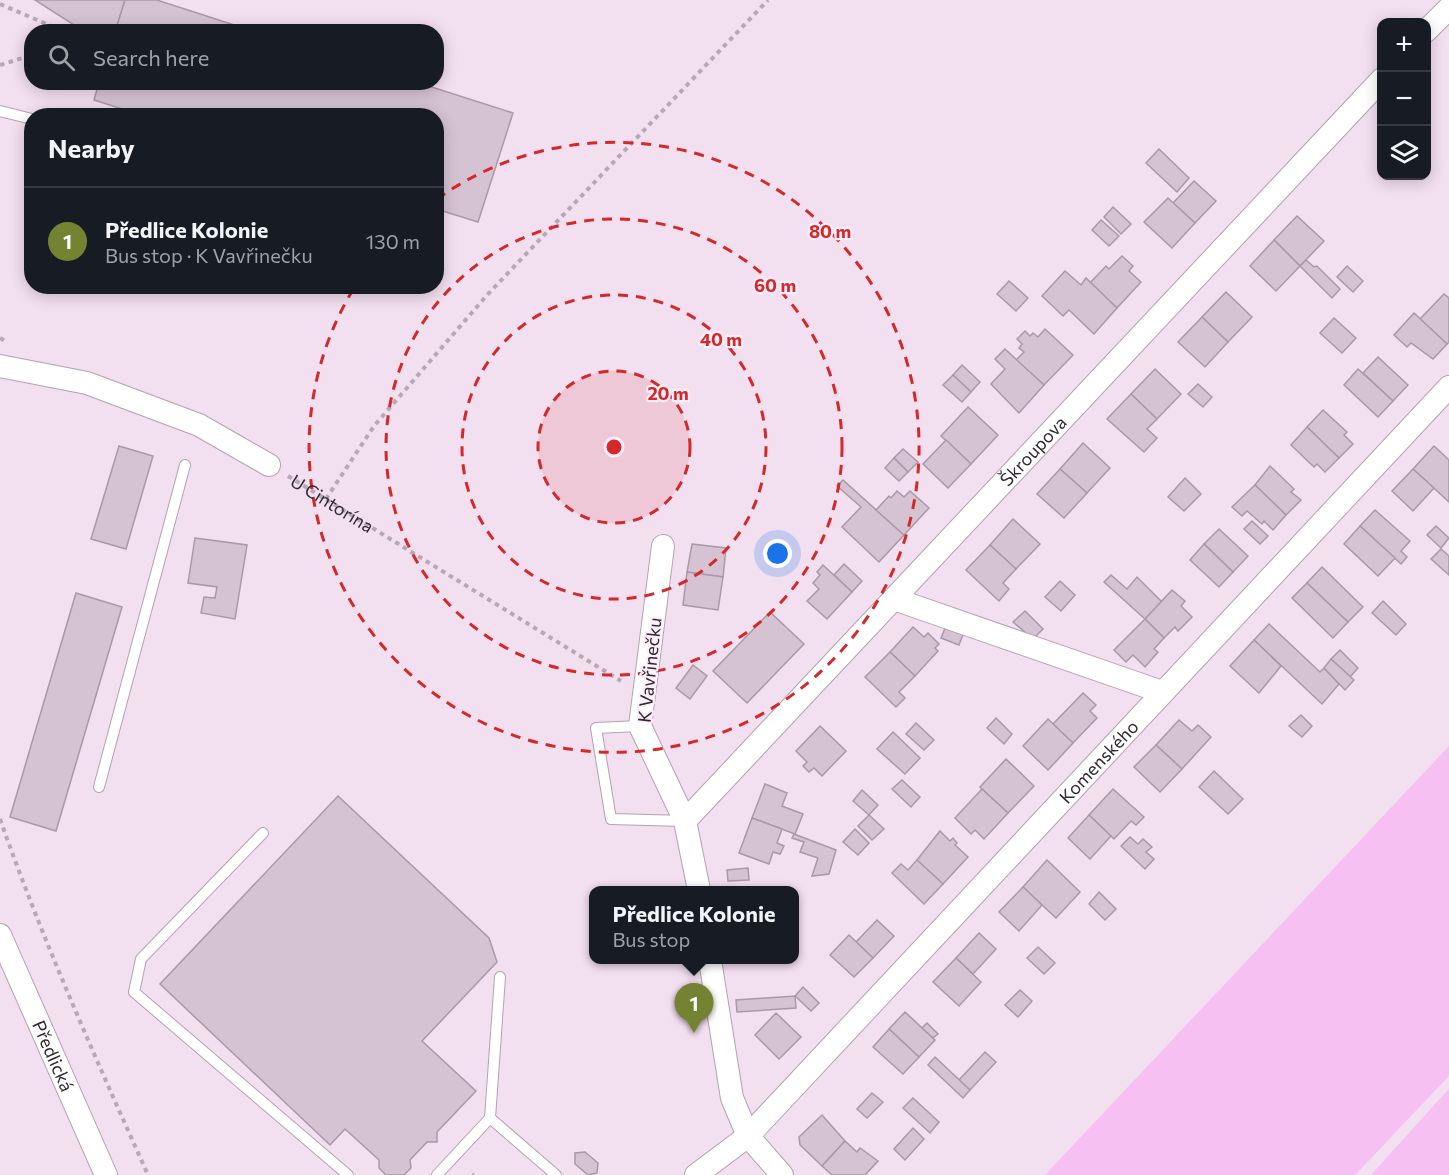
<!DOCTYPE html>
<meta charset="utf-8">
<style>
:root{--surface:#171b24;--page:#20242c;--text:#f1f3f6;--muted:#9ea1a6;--line:#363941;--accent:#738332}
body{margin:0;font-family:Commissioner,sans-serif;background:var(--page);color:var(--text)}
.controls{position:absolute;right:18px;top:18px;display:grid;overflow:hidden;border-radius:12px;box-shadow:0 3px 15px #0003}
.controls button{width:54px;height:54px;display:grid;place-items:center;padding:0;border:0;border-bottom:2px solid var(--line);background:var(--surface);color:var(--text);font:30px sans-serif}
.you{position:absolute;left:778px;top:554px;width:21px;height:21px;margin:-15px;border:4px solid #fff;border-radius:50%;background:#1a73e8;box-shadow:0 0 0 9px #1a73e833}
.badge{display:grid;place-items:center;width:39px;height:39px;border-radius:50%;background:var(--accent);color:#fff;font-size:20px;font-weight:700}
.pin{position:absolute;translate:-50% -50px;filter:drop-shadow(0 2px 3px #0008)}
.pin::after{content:'';position:absolute;top:32px;width:21px;height:18px;background:inherit;clip-path:polygon(0 0,100% 0,50% 100%)}
.popup{position:absolute;left:589px;top:886px;width:210px;height:78px;box-sizing:border-box;display:grid;place-content:center;border-radius:12px;background:var(--surface);filter:drop-shadow(0 2px 4px #0005);font-size:20px;white-space:nowrap;color:var(--muted)}
.popup b{font-size:22px;color:var(--text)}
.popup::after{content:'';position:absolute;left:50%;top:100%;margin-left:-12px;border:12px solid transparent;border-top-color:var(--surface)}
.list{margin:0;padding:0;list-style:none}
h2{display:flex;justify-content:space-between;align-items:center;height:78px;margin:0;padding:0 24px;font-size:26px}
h2 small{font-size:20px;font-weight:400;color:var(--muted)}
.list li{display:grid;grid-template-columns:39px 1fr auto;gap:18px;align-items:center;box-sizing:border-box;height:108px;padding:0 24px;border-top:2px solid var(--line)}
.list b{display:block;font-size:22px;white-space:nowrap}
.list p{margin:0;font-size:20px;white-space:nowrap;color:var(--muted)}
.list em{font-size:20px;font-style:normal;color:var(--muted)}
.icon{flex:none;width:33px;height:33px;fill:none;stroke:currentColor;stroke-width:2;stroke-linecap:round;stroke-linejoin:round}
.map{position:relative;flex:none;width:1449px;height:1175px;overflow:hidden}
.search{position:absolute;background:var(--surface);box-shadow:0 3px 15px #0003;left:24px;top:24px;width:420px;height:66px;display:flex;align-items:center;gap:15px;box-sizing:border-box;padding:0 21px;border-radius:24px;color:var(--muted);font-size:22px}
.panel{position:absolute;background:var(--surface);box-shadow:0 3px 15px #0003;left:24px;top:108px;width:420px;height:186px;border-radius:24px}
.map>svg:first-child{display:block}
.green{fill:#f7c0f2}
.building{fill:#d5c3d3;stroke:#aa98a8;stroke-width:1.5}
.lines{fill:none;stroke-linecap:round;stroke-linejoin:round}
.lane-casing{stroke:#b4a2b2;stroke-width:12}
.street-casing{stroke:#b4a2b2;stroke-width:24}
.path{stroke:#b7a8b6;stroke-width:4;stroke-dasharray:4.5 4.5;stroke-linecap:butt}
.lane{stroke:#fff;stroke-width:10}
.street{stroke:#fff;stroke-width:22}
.ring{fill:none;stroke:#d62828;stroke-width:3;stroke-dasharray:10 8}
.labels{text-anchor:middle;dominant-baseline:central;stroke-width:4.5;stroke-linejoin:round;paint-order:stroke}
.street-label{font-size:18px;fill:#30292f;stroke:#fdeefb}
.centre{fill:#d62828;stroke:#fdeefb;stroke-width:3}
.ring-label{font-size:18px;text-anchor:middle;font-weight:bold;fill:#d62828;stroke:#fdeefb;stroke-width:4.5;stroke-linejoin:round;paint-order:stroke}
</style>
<div class="map">
<svg width="1449" height="1175" viewBox="0 0 1449 1175">
<rect width="100%" height="100%" fill="#f2dff0"/>
<g class="green">
<path d="M1449 746V1076L1355 1175H1045Z"/>
<path d="M1449 1089V1175H1371L1446 1092Z"/>
</g>
<g class="building">
<path d="M35 0H125L115 32H85Z"/>
<path d="M125 0H157L256 32H115Z"/>
<path d="M99 82H416L513 113 478 222 436 209V116H144L94 100Z"/>
<path d="M1159 149 1189 178 1177 192 1146 163Z"/>
<path d="M1194 181 1216 201 1195 223 1173 203Z"/>
<path d="M1168 198 1195 223 1172 248 1144 222Z"/>
<path d="M1113 207 1131 224 1121 234 1104 217Z"/>
<path d="M1297 216 1324 241 1300 266 1274 240Z"/>
<path d="M1101 220 1119 236 1109 246 1092 230Z"/>
<path d="M1274 240 1300 266 1276 291 1250 266Z"/>
<path d="M1122 256 1133 266 1129 271 1141 282 1117 308 1090 283 1106 266 1109 269Z"/>
<path d="M1306 260 1314 267 1317 266 1340 289 1332 298 1300 266Z"/>
<path d="M1347 266 1363 281 1353 292 1337 277Z"/>
<path d="M1065 271 1081 285 1086 278 1117 308 1094 334 1069 310 1063 316 1042 296Z"/>
<path d="M1009 281 1028 298 1016 311 997 294Z"/>
<path d="M1226 292 1252 317 1228 342 1202 317Z"/>
<path d="M1444 294 1449 298V342L1447 344 1420 319Z"/>
<path d="M1414 313 1447 344 1433 359 1411 343 1407 347 1394 335Z"/>
<path d="M1202 317 1228 342 1205 367 1178 342Z"/>
<path d="M1334 318 1356 338 1342 353 1320 333Z"/>
<path d="M1045 329 1073 355 1044 385 1016 360 1024 352 1019 348 1022 344 1017 339 1025 331 1030 336 1033 333 1038 337Z"/>
<path d="M1005 349 1044 385 1019 413 991 384 1005 369 995 359Z"/>
<path d="M1378 357 1408 385 1393 401 1363 373Z"/>
<path d="M962 365 980 382 971 392 953 375Z"/>
<path d="M1155 369 1181 394 1157 419 1131 394Z"/>
<path d="M1358 369 1393 401 1378 417 1344 385Z"/>
<path d="M953 375 971 392 962 402 943 385Z"/>
<path d="M1198 384 1212 397 1203 407 1188 394Z"/>
<path d="M1131 394 1157 419 1147 429 1157 438 1144 452 1107 419Z"/>
<path d="M968 407 998 435 971 464 941 436Z"/>
<path d="M1323 410 1347 432 1344 435 1353 444 1339 458 1307 427Z"/>
<path d="M1307 427 1339 458 1325 472 1317 464 1314 467 1291 445Z"/>
<path d="M946 440 971 464 948 488 923 464Z"/>
<path d="M1083 443 1110 468 1087 493 1060 469Z"/>
<path d="M119 446 153 456 126 549 91 539Z"/>
<path d="M1434 446 1449 460V502L1413 469Z"/>
<path d="M903 449 918 462 908 472 894 458Z"/>
<path d="M894 458 908 472 899 481 885 468Z"/>
<path d="M1270 466 1294 489 1291 492 1301 500 1286 515 1255 485Z"/>
<path d="M1060 469 1087 493 1064 518 1037 494Z"/>
<path d="M1413 469 1434 488 1413 511 1392 491Z"/>
<path d="M1185 478 1201 494 1184 511 1168 497Z"/>
<path d="M843 480 904 535 879 562 842 527 861 507 837 486Z"/>
<path d="M1255 485 1286 515 1273 530 1264 521 1262 524 1247 511 1242 516 1232 507Z"/>
<path d="M897 491 904 497 910 491 929 508 904 535 876 510 889 496 891 498Z"/>
<path d="M1375 510 1410 541 1401 551 1407 557 1401 564 1360 526Z"/>
<path d="M1013 519 1040 544 1016 569 990 545Z"/>
<path d="M1252 521 1268 536 1260 544 1244 529Z"/>
<path d="M1360 526 1395 558 1378 576 1344 544Z"/>
<path d="M1436 526 1449 538 1441 548 1427 535Z"/>
<path d="M1219 529 1248 556 1233 572 1204 544Z"/>
<path d="M195 538 247 545 235 619 201 613 204 597 215 598 217 587 188 583Z"/>
<path d="M692 544 726 548 723 577 687 572Z"/>
<path d="M1204 544 1233 572 1219 587 1190 560Z"/>
<path d="M990 545 1016 569 1003 583 1009 589 999 601 966 570Z"/>
<path d="M1441 549 1449 556V575L1431 559Z"/>
<path d="M844 564 862 581 852 592 834 575Z"/>
<path d="M823 565 852 592 827 619 807 601 819 589 813 583 820 575 817 572Z"/>
<path d="M1322 567 1363 607 1348 622 1307 583Z"/>
<path d="M687 572 723 577 718 610 683 605Z"/>
<path d="M1111 575 1127 589 1137 577 1162 602 1145 619 1104 582Z"/>
<path d="M1060 581 1075 595 1061 611 1045 597Z"/>
<path d="M1307 583 1348 622 1333 638 1292 598Z"/>
<path d="M1172 590 1185 601 1181 606 1192 617 1178 631 1175 627 1164 638 1145 619Z"/>
<path d="M76 593 122 607 56 831 10 817Z"/>
<path d="M1383 601 1406 624 1396 635 1372 613Z"/>
<path d="M1025 611 1043 629 1033 639 1013 622Z"/>
<path d="M770 612 804 644 747 703 713 671Z"/>
<path d="M1145 619 1164 638 1154 649 1158 652 1145 667 1133 655 1126 662 1114 650Z"/>
<path d="M1269 624 1320 672 1324 668 1339 684 1322 704 1254 640Z"/>
<path d="M946 626 964 632 959 645 941 638Z"/>
<path d="M913 627 924 637 928 633 939 644 935 648 938 651 915 676 890 652Z"/>
<path d="M1254 640 1281 666 1259 693 1230 666Z"/>
<path d="M1340 650 1358 668 1350 677 1331 659Z"/>
<path d="M890 652 915 676 899 692 905 698 896 707 865 677Z"/>
<path d="M1331 659 1354 680 1345 690 1324 668Z"/>
<path d="M693 665 707 676 690 699 676 688Z"/>
<path d="M1083 693 1096 705 1090 711 1097 718 1073 743 1053 724Z"/>
<path d="M1301 715 1312 726 1302 737 1289 726Z"/>
<path d="M996 718 1012 734 1004 744 987 728Z"/>
<path d="M1048 719 1073 743 1048 770 1023 746Z"/>
<path d="M1179 720 1192 731 1198 725 1211 737 1182 769 1156 745Z"/>
<path d="M916 723 934 740 924 750 906 734Z"/>
<path d="M820 726 846 751 822 776 814 768 809 772 803 766 807 762 796 751Z"/>
<path d="M893 732 920 758 905 774 877 749Z"/>
<path d="M1156 745 1182 769 1160 792 1134 767Z"/>
<path d="M1006 759 1034 786 1008 813 980 787Z"/>
<path d="M1214 771 1243 799 1228 814 1199 787Z"/>
<path d="M902 780 920 797 911 807 892 789Z"/>
<path d="M765 784 787 793 782 806 803 814 795 834 752 818Z"/>
<path d="M982 789 1008 813 984 839 975 830 971 834 955 818Z"/>
<path d="M1113 789 1144 817 1136 825 1131 821 1114 839 1089 815Z"/>
<path d="M862 790 878 805 869 815 853 801Z"/>
<path d="M338 796 489 938 497 962 422 1041 476 1091 437 1132V1142H427L410 1160 411 1168 404 1175H386L379 1168V1160L345 1129 330 1145 160 984Z"/>
<path d="M869 815 884 829 872 840 858 826Z"/>
<path d="M1089 815 1111 836 1090 859 1068 838Z"/>
<path d="M752 818 782 829 777 843 784 846 780 854 773 852 769 864 739 853Z"/>
<path d="M855 829 869 843 858 855 843 842Z"/>
<path d="M940 831 950 841 953 838 957 843 955 845 968 857 943 884 917 860Z"/>
<path d="M794 834 836 850 829 874 812 876 818 858 800 852 804 842 792 838Z"/>
<path d="M1130 837 1138 844 1143 839 1152 847 1146 852 1154 859 1145 869 1121 846Z"/>
<path d="M917 860 943 884 924 904 892 873 901 864 908 870Z"/>
<path d="M1047 860 1080 892 1056 918 1023 887Z"/>
<path d="M748 868 749 880 728 881 727 870Z"/>
<path d="M1023 887 1042 905 1019 931 999 912Z"/>
<path d="M1099 892 1116 909 1105 920 1089 904Z"/>
<path d="M877 920 894 936 873 958 856 942Z"/>
<path d="M979 933 996 949 973 974 956 958Z"/>
<path d="M849 935 873 958 854 977 830 955Z"/>
<path d="M1038 947 1055 963 1044 974 1027 958Z"/>
<path d="M956 958 981 982 959 1006 933 982Z"/>
<path d="M803 987 819 1003 811 1011 795 996Z"/>
<path d="M1020 990 1032 1001 1018 1017 1005 1005Z"/>
<path d="M795 996 796 1008 737 1012 736 1000Z"/>
<path d="M905 1012 935 1040 919 1057 889 1029Z"/>
<path d="M776 1013 801 1037 779 1059 755 1035Z"/>
<path d="M927 1023 938 1034 933 1038 922 1028Z"/>
<path d="M889 1029 919 1057 903 1074 873 1047Z"/>
<path d="M985 1052 996 1062 970 1090 959 1080Z"/>
<path d="M935 1057 970 1090 963 1098 928 1065Z"/>
<path d="M872 1093 883 1102 867 1118 857 1109Z"/>
<path d="M913 1098 939 1122 930 1133 903 1108Z"/>
<path d="M822 1115 845 1141 822 1166 800 1145 799 1137Z"/>
<path d="M913 1128 924 1139 905 1160 894 1149Z"/>
<path d="M845 1141 857 1152 860 1148 878 1161 865 1175H832L822 1166Z"/>
<path d="M585 1152 598 1163 597 1173 588 1175 575 1164V1153Z"/>
</g>
<g class="lines">
<g class="lane-casing">
<g id="lane">
<path d="M0 111 32 119"/>
<path d="M640 726 596 728 611 819 685 821"/>
<path d="M99 787 185 465"/>
<path d="M263 833 141 959 134 992 348 1175"/>
<path d="M500 977 490 1118 556 1175"/>
<path d="M437 1175 490 1118"/>
</g>
</g>
<g class="street-casing">
<g id="street">
<path d="M1426 31 1449 8"/>
<path d="M0 366 87 383 199 425 269 465"/>
<path d="M663 546 640 726 685 821 699 890"/>
<path d="M894 599 1162 692"/>
<path id="s2" d="M685 821 1382 79"/>
<path id="s3" d="M0 935 106 1175"/>
<path d="M710 960 732 1098 748 1136 782 1175"/>
<path id="s4" d="M696 1175 748 1136 1449 387"/>
</g>
</g>
<g class="path">
<path d="M0 4 65 32"/>
<path d="M0 65 32 55"/>
<path d="M0 338 7 342"/>
<path id="s1" d="M288 476 621 681"/>
<path d="M326 499 374 426 488 294 768 0"/>
<path d="M0 819C43 941 95 1057 148 1175"/>
<path d="M472 1174 473 1175"/>
</g>
<use href="#lane" class="lane"/>
<use href="#street" class="street"/>
</g>
<circle cx="614" cy="447" r="76" fill="#d62828" fill-opacity=".12"/>
<g class="ring">
<circle cx="614" cy="447" r="76"/>
<circle cx="614" cy="447" r="152"/>
<circle cx="614" cy="447" r="228"/>
<path d="M437 199A305 305 0 1 1 354 288"/>
</g>
<g class="labels">
<g class="street-label">
<text stroke="none"><textPath href="#s2" startOffset="508">Škroupova</textPath></text>
<text stroke="none"><textPath href="#s1" startOffset="52">U Cintorína</textPath></text>
<text transform="translate(649 670) rotate(-84)">K Vavřinečku</text>
<text stroke="none"><textPath href="#s4" startOffset="578">Komenského</textPath></text>
<text stroke="none"><textPath href="#s3" startOffset="132">Předlická</textPath></text>
</g>
</g>
<circle cx="614" cy="447" r="9" class="centre"/>
<g class="ring-label">
<text x="830" y="238">80 m</text>
<text x="775" y="292">60 m</text>
<text x="721" y="346">40 m</text>
<text x="668" y="400">20 m</text>
</g>
</svg>
<div class="controls">
<button>+</button>
<button>−</button>
<button><svg class="icon" aria-label="layers" viewBox="0 0 24 24"><path d="M12 4l9 5-9 5-9-5zM3 14l9 5 9-5"/></svg></button>
</div>
<div class="you"></div>
<div class="pin badge" style="left:694px;top:1033px">1</div>
<div class="popup"><b>Předlice Kolonie</b>Bus stop</div>
<div class="search"><svg class="icon" aria-label="search" viewBox="0 0 24 24"><circle cx="10" cy="10" r="6"/><path d="M15 15l6 6"/></svg>Search here</div>
<section class="panel">
<h2>Nearby<small></small></h2>
<ul class="list">
<li><span class="badge">1</span><div><b>Předlice Kolonie</b><p>Bus stop · K Vavřinečku</p></div><em>130 m</em></li>
</ul>
</section>
</div>
